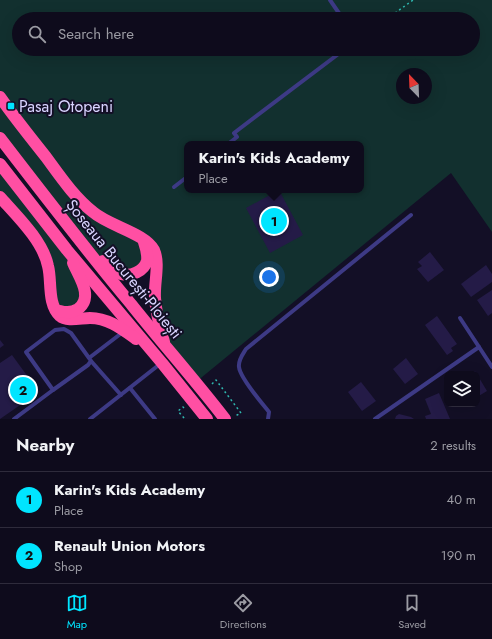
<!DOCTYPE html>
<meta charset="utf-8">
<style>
:root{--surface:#0e0b1c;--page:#171425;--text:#f1f3f6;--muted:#9b9ba3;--line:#2e2b3b;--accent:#00e5ff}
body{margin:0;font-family:Jost,sans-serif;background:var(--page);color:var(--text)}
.controls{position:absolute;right:12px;bottom:12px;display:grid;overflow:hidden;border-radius:8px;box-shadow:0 4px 16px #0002}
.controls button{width:36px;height:36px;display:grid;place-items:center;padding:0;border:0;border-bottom:1px solid var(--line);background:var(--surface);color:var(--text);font:20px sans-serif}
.compass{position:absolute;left:396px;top:68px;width:36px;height:36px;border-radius:50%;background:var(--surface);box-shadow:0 4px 16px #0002;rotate:337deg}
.you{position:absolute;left:269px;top:277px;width:14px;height:14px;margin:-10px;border:3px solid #fff;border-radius:50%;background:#1a73e8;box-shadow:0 0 0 6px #1a73e833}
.badge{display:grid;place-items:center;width:26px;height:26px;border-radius:50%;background:var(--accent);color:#111;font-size:13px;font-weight:700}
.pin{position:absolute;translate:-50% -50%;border:2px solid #fff;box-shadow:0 1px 4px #0006}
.popup{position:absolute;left:184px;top:141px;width:180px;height:52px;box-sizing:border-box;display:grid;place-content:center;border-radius:8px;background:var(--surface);filter:drop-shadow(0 1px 3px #0005);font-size:13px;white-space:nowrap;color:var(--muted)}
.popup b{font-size:15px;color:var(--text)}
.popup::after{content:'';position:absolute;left:50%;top:100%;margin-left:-8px;border:8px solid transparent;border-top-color:var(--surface)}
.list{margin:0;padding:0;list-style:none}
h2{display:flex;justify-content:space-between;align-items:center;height:52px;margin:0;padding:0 16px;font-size:17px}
h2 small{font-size:13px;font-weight:400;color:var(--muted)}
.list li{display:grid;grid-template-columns:26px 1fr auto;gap:12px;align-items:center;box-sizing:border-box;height:56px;padding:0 16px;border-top:1px solid var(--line)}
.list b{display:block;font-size:15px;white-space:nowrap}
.list p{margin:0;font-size:13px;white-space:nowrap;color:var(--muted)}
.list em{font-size:13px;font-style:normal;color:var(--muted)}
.icon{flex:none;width:22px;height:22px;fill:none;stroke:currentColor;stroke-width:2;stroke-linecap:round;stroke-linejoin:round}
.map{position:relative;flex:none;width:492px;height:419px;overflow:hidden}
.search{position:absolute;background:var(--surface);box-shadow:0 4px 16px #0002;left:12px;right:12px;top:12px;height:44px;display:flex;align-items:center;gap:10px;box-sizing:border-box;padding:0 14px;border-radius:22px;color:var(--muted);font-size:15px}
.sheet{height:164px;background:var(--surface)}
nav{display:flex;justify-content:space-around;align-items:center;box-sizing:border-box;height:56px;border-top:1px solid var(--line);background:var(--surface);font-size:11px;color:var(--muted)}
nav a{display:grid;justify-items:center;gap:2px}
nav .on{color:var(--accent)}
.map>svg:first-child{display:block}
.green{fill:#12302f;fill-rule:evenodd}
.building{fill:#241b47}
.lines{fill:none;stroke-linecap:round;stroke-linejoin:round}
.path{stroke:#2fb8b0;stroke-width:1.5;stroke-dasharray:2 3;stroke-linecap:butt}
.lane{stroke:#3d3a85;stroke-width:4}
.highway{stroke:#ff4fa3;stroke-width:12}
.poi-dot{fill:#00e5ff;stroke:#130f26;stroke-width:1.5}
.labels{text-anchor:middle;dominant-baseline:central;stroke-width:4;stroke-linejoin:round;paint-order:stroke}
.poi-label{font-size:16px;fill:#d9d4ff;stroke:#130f26;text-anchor:start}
.street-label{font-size:16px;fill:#d9d4ff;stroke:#130f26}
</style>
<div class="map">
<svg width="492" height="419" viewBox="0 0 492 419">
<rect width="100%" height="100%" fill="#130f26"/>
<g class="green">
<path d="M0 0H492V232L451 173 196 382 164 343 155 286 147 249 135 273 104 262 0 138ZM19 19H473V49H19ZM402 74H426V98H402ZM187 144H361V190H187Z"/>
<path d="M0 164 67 250 83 304 59 311 48 264 0 197Z"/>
</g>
<g class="building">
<path d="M279 190 303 235 270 253 246 208Z"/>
<path d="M430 252 444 270 428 282 417 269 422 266 418 262Z"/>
<path d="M486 265 492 274V282L471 297 461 284Z"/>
<path d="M492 290V313L488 316 477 300Z"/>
<path d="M437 316 457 344 451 348 453 351 447 355 425 325Z"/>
<path d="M0 340 4 345 0 348Z"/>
<path d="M12 355 39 392 0 419V363Z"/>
<path d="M406 358 418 374 405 384 393 369Z"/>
<path d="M475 371 487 391 477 397V374H471Z"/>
<path d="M361 382 376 401 362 411 348 392Z"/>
<path d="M439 393 450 419H426L425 416 431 414 425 399Z"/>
<path d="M399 414 411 417 414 419H395L396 416Z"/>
</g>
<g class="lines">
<g class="path">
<path d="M387 19 413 0"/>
<path d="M212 384 216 380 241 413 235 416"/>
<path d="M184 408 183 407 178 411 185 419"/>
</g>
<g class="lane">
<path d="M330 0 343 19"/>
<path d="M228 144 237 137 234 133 345 49"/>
<path d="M174 187 187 177"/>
<path d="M460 318 479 347"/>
<path d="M89 358 71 333 64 329 55 330 26 352 53 390 88 365 91 361 89 358 123 332"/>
<path d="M91 361 121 395"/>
<path d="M130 388 155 419"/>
<path d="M14 419 53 390"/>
<path d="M90 419 160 364"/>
<path d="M268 419 269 412C261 402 240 378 239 367 238 360 243 354 246 349L411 215"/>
<path d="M375 419 479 347 492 367"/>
</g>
<g class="highway">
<path d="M0 97C14 117 30 137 46 157 60 176 74 197 93 212 109 226 145 233 154 250 160 264 154 282 155 298 156 313 160 328 164 342"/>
<path d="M0 138C43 194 86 250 131 304 162 343 195 380 225 419"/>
<path d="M0 164 67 250 162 363 207 419"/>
<path d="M0 197C17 216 43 241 48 266 52 281 47 304 60 316 67 322 81 318 90 318 108 318 122 329 136 339"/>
<path d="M103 261C108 266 114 272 121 274 131 277 144 271 147 261 148 254 146 248 144 242"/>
<path d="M60 311C67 313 72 313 78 309 94 297 79 277 73 263"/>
</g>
</g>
<rect class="poi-dot" x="7" y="102" width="8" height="8" rx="2"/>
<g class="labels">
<g class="poi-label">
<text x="19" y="106">Pasaj Otopeni</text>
</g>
<g class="street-label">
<text transform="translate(124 269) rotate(51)">Șoseaua București-Ploiești</text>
</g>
</g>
</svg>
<div class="controls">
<button><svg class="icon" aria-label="layers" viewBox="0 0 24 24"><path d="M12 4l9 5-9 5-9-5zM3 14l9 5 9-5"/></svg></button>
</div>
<svg class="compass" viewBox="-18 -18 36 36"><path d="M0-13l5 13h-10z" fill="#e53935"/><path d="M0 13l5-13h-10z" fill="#9b9ba3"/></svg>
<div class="you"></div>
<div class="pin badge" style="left:274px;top:221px">1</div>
<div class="popup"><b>Karin's Kids Academy</b>Place</div>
<div class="pin badge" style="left:23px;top:390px">2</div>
<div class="search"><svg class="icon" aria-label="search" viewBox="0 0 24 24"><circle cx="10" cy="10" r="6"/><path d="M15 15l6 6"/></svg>Search here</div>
</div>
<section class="sheet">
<h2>Nearby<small>2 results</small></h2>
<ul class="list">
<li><span class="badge">1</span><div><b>Karin's Kids Academy</b><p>Place</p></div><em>40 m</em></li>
<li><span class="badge">2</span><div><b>Renault Union Motors</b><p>Shop</p></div><em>190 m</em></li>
</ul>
</section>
<nav>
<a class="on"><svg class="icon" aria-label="map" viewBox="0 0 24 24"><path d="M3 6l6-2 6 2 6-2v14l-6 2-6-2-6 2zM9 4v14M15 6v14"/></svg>Map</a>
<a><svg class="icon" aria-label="directions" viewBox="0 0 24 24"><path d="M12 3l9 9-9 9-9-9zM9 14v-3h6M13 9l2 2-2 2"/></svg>Directions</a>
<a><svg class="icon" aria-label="saved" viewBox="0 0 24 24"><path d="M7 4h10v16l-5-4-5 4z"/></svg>Saved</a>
</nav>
